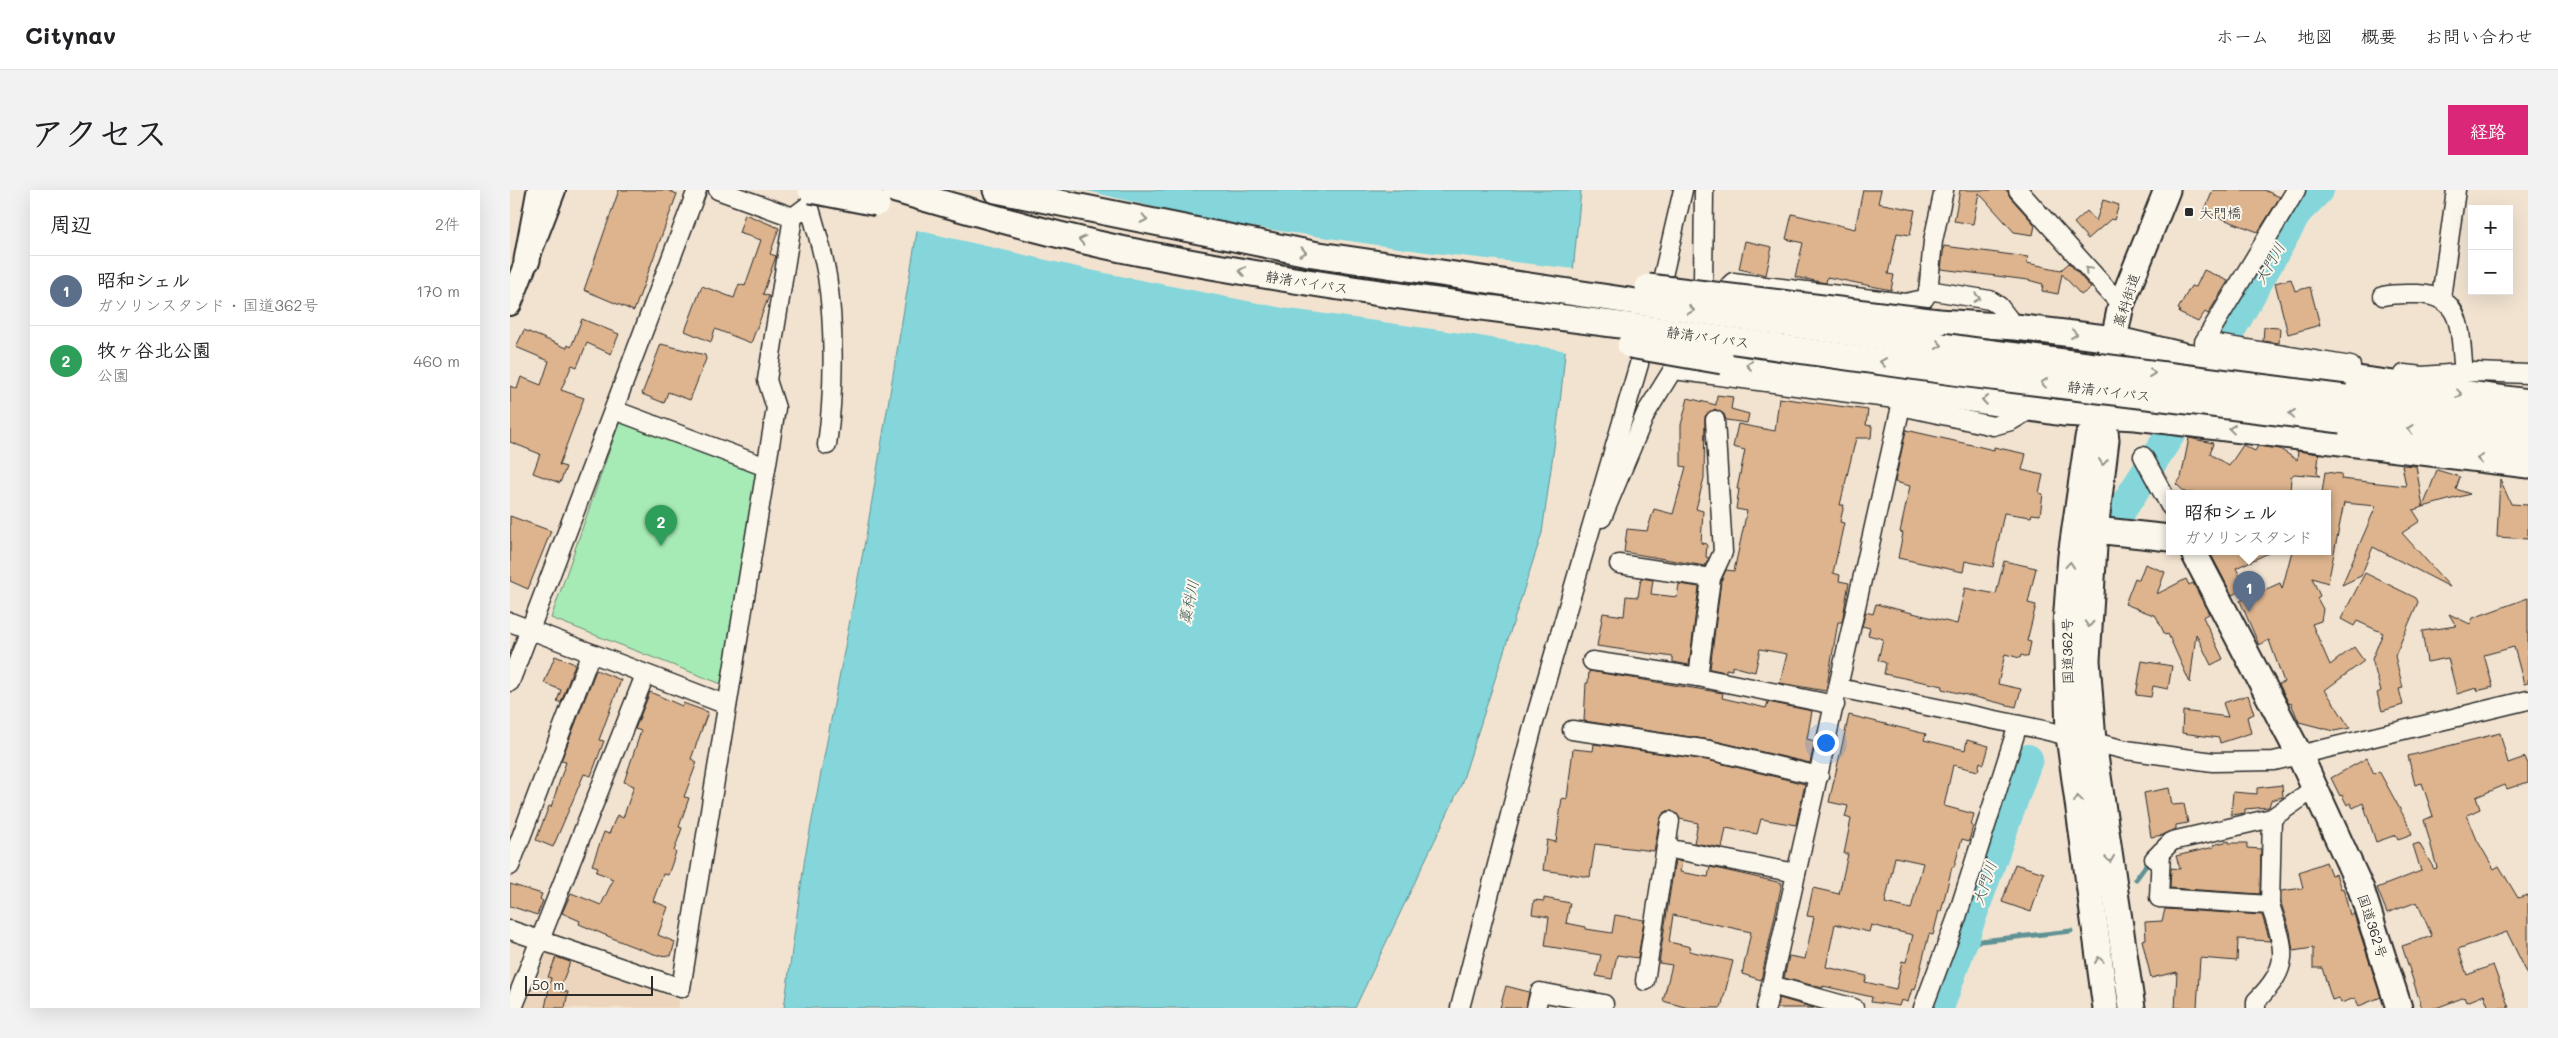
<!DOCTYPE html>
<html lang="ja">
<meta charset="utf-8">
<style>
:root{--surface:#fff;--page:#f2f2f2;--text:#202124;--muted:#757577;--line:#e0e0e0;--accent:#db2777}
body{margin:0;font-family:Mali,"Klee One",sans-serif;background:var(--page);color:var(--text)}
.controls{position:absolute;right:15px;top:15px;display:grid;overflow:hidden;border-radius:0px;box-shadow:0 5px 20px #0002}
.controls button{width:45px;height:45px;display:grid;place-items:center;padding:0;border:0;border-bottom:1px solid var(--line);background:var(--surface);color:var(--text);font:25px sans-serif}
.scale{position:absolute;left:15px;bottom:12px;width:128px;box-sizing:border-box;padding-left:5px;border:2px solid #2b2b2b;border-top:0;font-size:14px;line-height:18px;white-space:nowrap;color:#2b2b2b;-webkit-text-stroke:4px #fbf7ec;paint-order:stroke}
.you{position:absolute;left:1315px;top:552px;width:18px;height:18px;margin:-12px;border:4px solid #fff;border-radius:50%;background:#1a73e8;box-shadow:0 0 0 8px #1a73e833}
.badge{display:grid;place-items:center;width:32px;height:32px;border-radius:50%;background:var(--accent);color:#fff;font-size:16px;font-weight:700}
.pin{position:absolute;translate:-50% -41px;filter:drop-shadow(0 1px 2px #0008)}
.pin::after{content:'';position:absolute;top:26px;width:18px;height:15px;background:inherit;clip-path:polygon(0 0,100% 0,50% 100%)}
.popup{position:absolute;left:1656px;top:300px;width:165px;height:65px;box-sizing:border-box;display:grid;place-content:center;border-radius:0px;background:var(--surface);filter:drop-shadow(0 1px 4px #0005);font-size:16px;white-space:nowrap;color:var(--muted)}
.popup b{font-size:19px;color:var(--text)}
.popup::after{content:'';position:absolute;left:50%;top:100%;margin-left:-10px;border:10px solid transparent;border-top-color:var(--surface)}
.list{margin:0;padding:0;list-style:none}
h2{display:flex;justify-content:space-between;align-items:center;height:65px;margin:0;padding:0 20px;font-size:21px}
h2 small{font-size:16px;font-weight:400;color:var(--muted)}
.list li{display:grid;grid-template-columns:32px 1fr auto;gap:15px;align-items:center;box-sizing:border-box;height:70px;padding:0 20px;border-top:1px solid var(--line)}
.list b{display:block;font-size:19px;white-space:nowrap}
.list p{margin:0;font-size:16px;white-space:nowrap;color:var(--muted)}
.list em{font-size:16px;font-style:normal;color:var(--muted)}
.map{position:relative;flex:none;width:2018px;height:818px;overflow:hidden;border-radius:0px}
header{display:flex;align-items:center;gap:30px;box-sizing:border-box;height:70px;padding:0 25px;background:var(--surface);border-bottom:1px solid var(--line)}
header strong{font-size:24px}
nav{display:flex;gap:28px;margin-inline-start:auto;font-size:18px}
.intro{display:flex;align-items:center;justify-content:space-between;box-sizing:border-box;height:120px;padding:0 30px}
h1{margin:0;font-size:35px}
.button{padding:12px 22px;border-radius:0px;background:var(--accent);color:#fff;font-size:18px;font-weight:700}
main{display:flex;gap:30px;padding:0 30px}
aside{flex:1;background:var(--surface);border-radius:0px;box-shadow:0 5px 20px #0002}
.map>svg:first-child{display:block}
.built{fill:#ecd5bc}
.green{fill:#a6eab5;stroke:#688a70}
.water{fill:#84d6db;stroke:#609295}
.pier{fill:#f2e3d0}
.lines{fill:none;stroke-linecap:round;stroke-linejoin:round}
.stream{stroke:#609295;stroke-width:5}
.river{stroke:#84d6db;stroke-width:30}
.building{fill:#ddb48e;stroke:#2b2b2b;fill-rule:evenodd}
.minor-casing{stroke:#2b2b2b;stroke-width:21}
.major-casing{stroke:#2b2b2b;stroke-width:26}
.highway-casing{stroke:#2b2b2b;stroke-width:29}
.minor{stroke:#fbf7ec;stroke-width:18}
.major{stroke:#fbf7ec;stroke-width:22}
.highway{stroke:#fbf7ec;stroke-width:25}
.highway-bridge-casing{stroke:#2b2b2b;stroke-width:29;stroke-linecap:butt}
.highway-bridge{stroke:#fbf7ec;stroke-width:25}
.oneway{stroke:#93918c}
.poi-dot{fill:#2b2b2b;stroke:#fbf7ec;stroke-width:2}
.labels{text-anchor:middle;dominant-baseline:central;stroke-width:4;stroke-linejoin:round;paint-order:stroke}
.poi-label{font-size:14px;fill:#2b2b2b;stroke:#fbf7ec;text-anchor:start}
.street-label{font-size:14px;fill:#2b2b2b;stroke:#fbf7ec}
.water-label{font-size:15px;font-style:italic;fill:#415657;stroke:#fbf7ec}
</style>
<header>
<strong>Citynav</strong>
<nav><a>ホーム</a><a>地図</a><a>概要</a><a>お問い合わせ</a></nav>
</header>
<div class="intro"><h1>アクセス</h1><a class="button">経路</a></div>
<main>
<aside>
<h2>周辺<small>2件</small></h2>
<ul class="list">
<li><span class="badge" style="background:#5c6f8a">1</span><div><b>昭和シェル</b><p>ガソリンスタンド · 国道362号</p></div><em>170 m</em></li>
<li><span class="badge" style="background:#2e9e5b">2</span><div><b>牧ヶ谷北公園</b><p>公園</p></div><em>460 m</em></li>
</ul>
</aside>
<div class="map">
<svg width="2018" height="818" viewBox="0 0 2018 818">
<rect width="100%" height="100%" fill="#f2e3d0"/>
<filter id="ink" filterUnits="userSpaceOnUse"><feTurbulence type="fractalNoise" baseFrequency=".02" numOctaves="2"/><feDisplacementMap in="SourceGraphic" scale="10" xChannelSelector="R" yChannelSelector="G"/><feConvolveMatrix kernelMatrix="1 2 1 2 8 2 1 2 1" color-interpolation-filters="sRGB"/></filter>
<g filter="url(#ink)">
<path class="built" d="M35 760 169 810V818H11Z"/>
<path class="green" d="M110 230 248 284 214 495 41 428Z"/>
<path class="water" d="M414 0H1071L1050 214 1032 343 951 595 845 818H274L295 667 356 346Z"/>
<path class="pier" d="M412 0H574L700 31 916 62 1065 79 1057 161 958 144 773 118 580 80 406 40Z"/>
<g class="lines">
<g class="stream">
<path d="M1626 689 1637 674"/>
<path d="M1452 753 1561 741"/>
</g>
<g class="river">
<path d="M1715 150 1788 21 1809 0"/>
<path d="M1611 321 1663 240"/>
<path d="M1429 818 1518 569"/>
</g>
</g>
<g class="building">
<path d="M109 0H157L167 4 124 121 74 100Z"/>
<path d="M1353 0H1371L1368 13 1405 20 1400 45 1387 43 1378 84 1384 85 1381 100 1317 87 1316 93 1285 87 1293 53 1276 49 1282 24 1345 39Z"/>
<path d="M1450 0H1497L1500 7 1525 35 1523 45 1504 42 1469 3 1463 34 1444 31Z"/>
<path d="M1703 0H1754L1770 7 1748 42 1694 22Z"/>
<path d="M1593 10 1609 15 1604 30 1601 29 1578 49 1564 33 1577 21 1586 31Z"/>
<path d="M235 24 269 38 260 64 266 66 253 104 259 106 241 153 205 139 201 152 175 141 192 96 224 108 229 94 235 96 251 50 229 43Z"/>
<path d="M1235 51 1262 57 1256 85 1229 79Z"/>
<path d="M1434 56 1518 67 1517 73 1551 80 1559 73 1581 98 1571 105 1552 84 1548 104 1532 101 1533 94 1518 90 1431 79Z"/>
<path d="M1694 80 1718 91 1698 124 1695 122 1688 132 1669 123 1670 120 1668 119 1681 96 1686 97Z"/>
<path d="M1781 89 1785 101 1800 97 1810 135 1778 144 1765 93Z"/>
<path d="M72 129 109 144 101 164 77 153 67 177 62 175 51 200 74 208 49 275 56 277 50 293 23 283 30 264 0 252V196L7 199 11 187 31 195 39 171 6 157 14 140 57 158 58 155 61 157Z"/>
<path d="M1754 137 1770 138 1769 153 1753 151Z"/>
<path d="M151 154 195 165 196 169 180 210 158 202 154 213 132 204Z"/>
<path d="M1207 205 1223 207 1221 219 1239 224 1237 233 1216 230 1214 224 1205 219 1195 226 1194 288 1186 319 1193 321 1191 353 1197 354 1196 367 1199 368 1195 376 1114 362 1117 339 1137 341 1144 319 1163 324 1176 277 1171 276V235L1178 208 1206 215Z"/>
<path d="M1269 208 1358 220 1356 235 1362 236 1361 248H1346L1330 315H1334L1330 332 1334 333 1323 383 1330 385 1329 391 1339 393 1332 432H1328L1316 501 1270 493 1277 464 1250 459 1245 482 1222 476V480L1216 479V482L1200 479 1211 391 1216 380 1224 381 1237 321 1226 319 1229 299H1227L1235 260 1223 257 1228 234 1265 241Z"/>
<path d="M1396 240 1484 260V257L1516 264 1512 280 1533 285 1529 303 1533 304 1530 325 1522 324 1521 327 1494 323 1483 377 1455 371 1453 382 1388 368 1393 343 1390 342 1400 296 1385 292Z"/>
<path d="M1679 248 1703 253 1700 264 1719 276 1733 255 1745 261 1748 256 1770 259 1787 270 1788 261 1809 264 1807 283 1810 286 1784 284 1781 287 1780 303H1676L1666 294 1671 288Z"/>
<path d="M1892 275 1906 276 1913 317 1903 320 1910 331 1892 343 1940 397 1863 357 1851 386 1832 395 1866 316 1834 313 1818 393 1802 388 1810 406 1807 408 1813 419 1811 431 1802 434 1820 475 1844 457 1854 471 1815 500 1840 538 1824 541 1789 532 1781 513 1779 514 1769 494 1774 492 1759 450 1749 455 1730 411 1770 393 1772 399 1782 361H1818V303H1812L1815 282 1832 284 1831 289 1896 296Z"/>
<path d="M1927 280 1950 287 1946 299 1960 304 1913 317Z"/>
<path d="M1990 289 2001 314 2018 315V349L1987 347Z"/>
<path d="M0 326 41 341 18 399 0 391Z"/>
<path d="M1699 361H1763L1726 378 1736 399 1722 405Z"/>
<path d="M1494 371 1526 378 1518 413 1526 415 1517 451 1521 452 1518 467 1511 465 1510 468 1495 464 1488 494 1511 499 1506 517 1432 499 1433 496 1374 484 1376 473 1368 470 1373 449 1358 445 1360 438 1352 436 1356 422 1363 424 1366 414 1447 434 1455 398 1486 404Z"/>
<path d="M1635 374 1655 382 1647 404 1676 389 1679 395 1683 393 1699 424 1693 427 1713 469 1701 475 1686 444 1680 493 1658 444 1655 445 1646 426 1615 414 1625 388 1629 390Z"/>
<path d="M1855 383 1906 408 1908 412 1885 466 1893 498 1889 499 1893 515 1872 521 1867 503 1871 501 1862 469 1873 443 1847 431 1844 436 1831 429Z"/>
<path d="M1131 388 1143 390 1141 404 1167 407 1169 394 1189 397 1179 475 1163 472V467L1087 456 1093 423 1114 426 1116 406 1128 407Z"/>
<path d="M2018 408V493L2014 494 2004 457 1974 465 1983 497 1967 501 1966 498 1947 504 1938 468 1917 472 1912 441 1946 436 1939 424 1960 434 1963 428Z"/>
<path d="M45 466 65 474 51 513 47 511 51 500 34 493Z"/>
<path d="M1632 471 1662 476 1658 499 1643 496 1641 507 1626 505Z"/>
<path d="M86 480 111 490 89 550 94 551 81 586 74 584 43 657 26 650 39 616 41 617 56 572 51 571Z"/>
<path d="M1079 481 1213 503 1212 508 1256 518 1258 512 1302 521 1297 549 1305 551 1300 573 1201 550 1074 531 1076 493H1078Z"/>
<path d="M140 502 172 516 173 513 198 522 181 569 187 572 174 607 179 608 169 637 172 638 164 661 166 662 158 685 153 684 143 711 158 717 148 745 165 752 161 766 147 765 119 755 69 734 70 731 52 723 61 703 91 715 103 690 100 689V687L86 682 88 677 82 675 94 642 99 644 107 625 113 628 124 596 114 592 131 541 125 539Z"/>
<path d="M1738 505 1744 524 1737 527 1741 543 1710 553 1709 548 1672 543 1673 521 1718 527 1713 513Z"/>
<path d="M1339 525 1416 544 1414 550 1455 560 1457 550 1479 556 1474 574 1470 572 1468 581 1443 575 1434 616 1464 624 1461 636H1463L1459 651 1452 649 1444 677H1442L1431 722 1429 721 1423 745 1419 744 1405 800 1402 799 1398 812 1391 810 1389 816 1361 812 1362 807 1313 796V798L1274 788 1279 766 1295 769 1304 727 1297 726 1303 698 1329 704 1338 664H1334L1341 629 1335 627 1338 616 1319 612ZM1385 667 1413 673 1401 719 1375 713ZM1325 734 1359 742 1361 735 1403 745 1396 772 1392 771 1386 799 1355 792 1357 786 1316 777Z"/>
<path d="M1990 543 1998 573 2015 567 2018 574V592L1997 599 1995 595 1966 607 1970 619 1957 625 1967 650 1984 679 1989 676 2008 708 2018 705V785L1997 742 1948 759 1957 785 1983 775 1999 818H1979L1974 805 1957 812 1955 807 1926 818H1912L1892 756 1922 746 1907 712 1877 723 1867 698 1911 681 1903 655 1909 653 1924 679 1927 678 1914 630 1923 626 1912 593 1905 595 1898 566Z"/>
<path d="M1084 554 1197 570 1295 594 1286 635 1251 629 1247 644 1216 638 1212 658 1184 653 1188 633 1170 629 1162 621H1157L1150 629 1144 661 1085 654 1080 687 1033 680 1037 650 1046 652 1052 608 1057 609 1063 559 1083 561Z"/>
<path d="M1857 568 1864 584 1869 581 1897 632 1902 644 1888 649 1886 645 1866 652 1853 613 1843 618 1840 613 1837 615 1832 605 1830 606 1821 588Z"/>
<path d="M1772 595 1773 607 1761 610 1759 617 1735 619V623L1721 625 1723 602 1747 604V598Z"/>
<path d="M1659 598 1662 615 1674 614 1678 633 1666 635V639L1653 645 1641 647 1634 603Z"/>
<path d="M1719 651V653H1737V658L1751 659 1750 704 1660 698 1661 678 1670 679 1666 666 1704 657 1703 655Z"/>
<path d="M1165 670 1172 672 1170 682 1198 687 1200 677 1272 693 1251 790 1232 784 1241 742 1163 725 1159 752 1181 757 1179 761 1223 771 1211 818H1178L1153 811 1162 775 1149 773Z"/>
<path d="M1816 672 1821 685 1826 684 1831 699 1833 698 1840 725 1844 724 1871 807 1849 816 1845 808 1831 813 1829 808 1822 810 1812 778H1803V758L1783 761 1780 741 1771 713V701L1793 698 1789 682Z"/>
<path d="M1505 674 1534 683 1521 722 1492 712Z"/>
<path d="M0 694 32 704 30 709 33 711 27 725 0 716Z"/>
<path d="M1034 708 1060 713 1056 733 1076 737V739L1102 743 1105 725 1134 730 1128 768 1107 765 1102 789 1086 786 1091 765 1035 756 1039 727 1022 724 1024 710 1034 711Z"/>
<path d="M1655 719 1752 725 1760 751 1728 749 1727 771 1690 768 1687 818H1665L1667 782 1641 788 1632 750 1636 749 1635 732 1652 731Z"/>
<path d="M46 767 60 772 49 801 58 802 55 818H35L41 788 38 787Z"/>
<path d="M996 796 1019 802 1016 818H990Z"/>
<path d="M1269 808 1304 818H1267Z"/>
</g>
<g class="lines">
<g class="minor-casing">
<g id="minor">
<path d="M208 0 283 27"/>
<path d="M1508 0 1611 115"/>
<path d="M1786 0 1694 152 1841 176"/>
<path d="M1193 94 1194 0"/>
<path d="M1418 100 1480 110 1489 116 1505 137"/>
<path d="M1149 103 1173 0"/>
<path d="M1873 106C1885 103 1896 104 1908 104 1956 106 1949 145 1954 182"/>
<path d="M1931 108 1946 0"/>
<path d="M1214 117 1219 96 1223 92 1395 113 1414 109 1418 103 1423 51 1434 0"/>
<path d="M1164 180 1385 209 1391 216 1483 236 1501 231 1523 218"/>
<path d="M1894 184 1912 186 1965 182 2018 184"/>
<path d="M104 220 256 277"/>
<path d="M1633 266 1660 316"/>
<path d="M1092 328 1136 223 1167 173"/>
<path d="M1109 374 1201 388"/>
<path d="M0 432 217 515"/>
<path d="M1082 471 1188 487 1325 515"/>
<path d="M1188 487 1201 388 1213 362 1205 230"/>
<path d="M0 492 187 0"/>
<path d="M1329 498 1534 540 1616 560 1703 572 1764 571 2018 510"/>
<path d="M1062 540 1199 560 1309 586"/>
<path d="M1156 658 1286 683"/>
<path d="M1651 662 1649 708 1760 715C1775 759 1782 776 1746 811V818"/>
<path d="M1644 669 1662 651 1762 628 1805 598"/>
<path d="M0 676 81 463"/>
<path d="M1760 715 1762 628"/>
<path d="M0 740 171 798 266 218 257 190 283 27 299 15C306 38 313 62 317 86 325 136 324 205 317 255"/>
<path d="M1135 791 1160 631"/>
<path d="M1261 795 1344 818"/>
<path d="M3 818 135 485"/>
<path d="M950 818 1023 536 1129 174"/>
<path d="M1026 818 1030 802 1094 814 1093 818"/>
<path d="M1256 818 1391 216"/>
<path d="M1413 818 1446 730 1508 535"/>
</g>
</g>
<g class="major-casing">
<path id="major" d="M0 114 44 0"/>
</g>
<g class="highway-casing">
<g id="highway">
<path d="M386 0C467 23 548 47 631 63 795 95 960 116 1126 137"/>
<path d="M486 0 803 64 1133 113"/>
<path d="M17 70 30 0"/>
<path d="M1428 132 1505 137 1604 149 1675 166 2018 212"/>
<path d="M1212 171 1553 223 1626 227 2018 275"/>
<path d="M1835 208 2018 232"/>
<path d="M1593 224 1578 248 1561 366 1556 434 1559 546 1596 818"/>
<path d="M1831 230 2018 254"/>
<path d="M1585 340 1660 348"/>
<path d="M1683 361 1790 566 1851 699 1889 818"/>
<path d="M1622 818 1583 552 1577 470 1585 340 1596 250 1593 224 1604 149 1611 115 1657 0"/>
</g>
</g>
<use href="#minor" class="minor"/>
<use href="#major" class="major"/>
<use href="#highway" class="highway"/>
<g class="highway-bridge-casing">
<g id="highway-bridge">
<path d="M301 0 367 13"/>
<path d="M1138 97 1428 132"/>
<path d="M1133 113 1461 160 1835 208"/>
<path d="M1126 137 1458 184 1831 230"/>
<path d="M1120 155 1212 171"/>
</g>
</g>
<use href="#highway-bridge" class="highway-bridge"/>
</g>
<defs><path id="oneway-chevron" d="M-2-3.5L2.5 0L-2 3.5" fill="none" stroke-width="1.6" stroke-linecap="round" stroke-linejoin="round" transform="scale(1.25)"/></defs>
<g class="oneway">
<use href="#oneway-chevron" transform="translate(634 29) rotate(12)"/>
<use href="#oneway-chevron" transform="translate(572 50) rotate(-167)"/>
<use href="#oneway-chevron" transform="translate(793 62) rotate(12)"/>
<use href="#oneway-chevron" transform="translate(1578 80) rotate(-133)"/>
<use href="#oneway-chevron" transform="translate(732 81) rotate(-170)"/>
<use href="#oneway-chevron" transform="translate(1467 108) rotate(9)"/>
<use href="#oneway-chevron" transform="translate(1181 120) rotate(8)"/>
<use href="#oneway-chevron" transform="translate(1564 144) rotate(7)"/>
<use href="#oneway-chevron" transform="translate(1429 155) rotate(8)"/>
<use href="#oneway-chevron" transform="translate(1373 172) rotate(-172)"/>
<use href="#oneway-chevron" transform="translate(1239 175) rotate(-172)"/>
<use href="#oneway-chevron" transform="translate(1642 183) rotate(7)"/>
<use href="#oneway-chevron" transform="translate(1534 193) rotate(-173)"/>
<use href="#oneway-chevron" transform="translate(1949 204) rotate(7)"/>
<use href="#oneway-chevron" transform="translate(1475 210) rotate(-171)"/>
<use href="#oneway-chevron" transform="translate(1782 224) rotate(-173)"/>
<use href="#oneway-chevron" transform="translate(1722 239) rotate(-173)"/>
<use href="#oneway-chevron" transform="translate(1900 239) rotate(-173)"/>
<use href="#oneway-chevron" transform="translate(1970 269) rotate(-172)"/>
<use href="#oneway-chevron" transform="translate(1593 272) rotate(97)"/>
<use href="#oneway-chevron" transform="translate(1560 375) rotate(-86)"/>
<use href="#oneway-chevron" transform="translate(1579 434) rotate(93)"/>
<use href="#oneway-chevron" transform="translate(1568 609) rotate(-98)"/>
<use href="#oneway-chevron" transform="translate(1600 669) rotate(82)"/>
<use href="#oneway-chevron" transform="translate(1589 770) rotate(-98)"/>
</g>
</g>
<rect class="poi-dot" x="1674" y="17" width="10" height="10" rx="2.5"/>
<g class="labels">
<g class="poi-label">
<text x="1689" y="22">大門橋</text>
</g>
<g class="street-label">
<text transform="translate(797 92) rotate(9)">静清バイパス</text>
<text transform="translate(1616 110) rotate(-72)">藁科街道</text>
<text transform="translate(1198 147) rotate(8)">静清バイパス</text>
<text transform="translate(1599 201) rotate(7)">静清バイパス</text>
<text transform="translate(1557 461) rotate(-91)">国道362号</text>
<text transform="translate(1863 736) rotate(72)">国道362号</text>
</g>
<g class="water-label">
<text transform="translate(1759 73) rotate(-60)">大門川</text>
<text transform="translate(678 412) rotate(-78)">藁科川</text>
<text transform="translate(1474 693) rotate(-71)">大門川</text>
</g>
</g>
</svg>
<div class="controls">
<button>+</button>
<button>−</button>
</div>
<div class="scale">50 m</div>
<div class="you"></div>
<div class="pin badge" style="left:1739px;top:422px;background:#5c6f8a">1</div>
<div class="popup"><b>昭和シェル</b>ガソリンスタンド</div>
<div class="pin badge" style="left:151px;top:356px;background:#2e9e5b">2</div>
</div>
</main>
